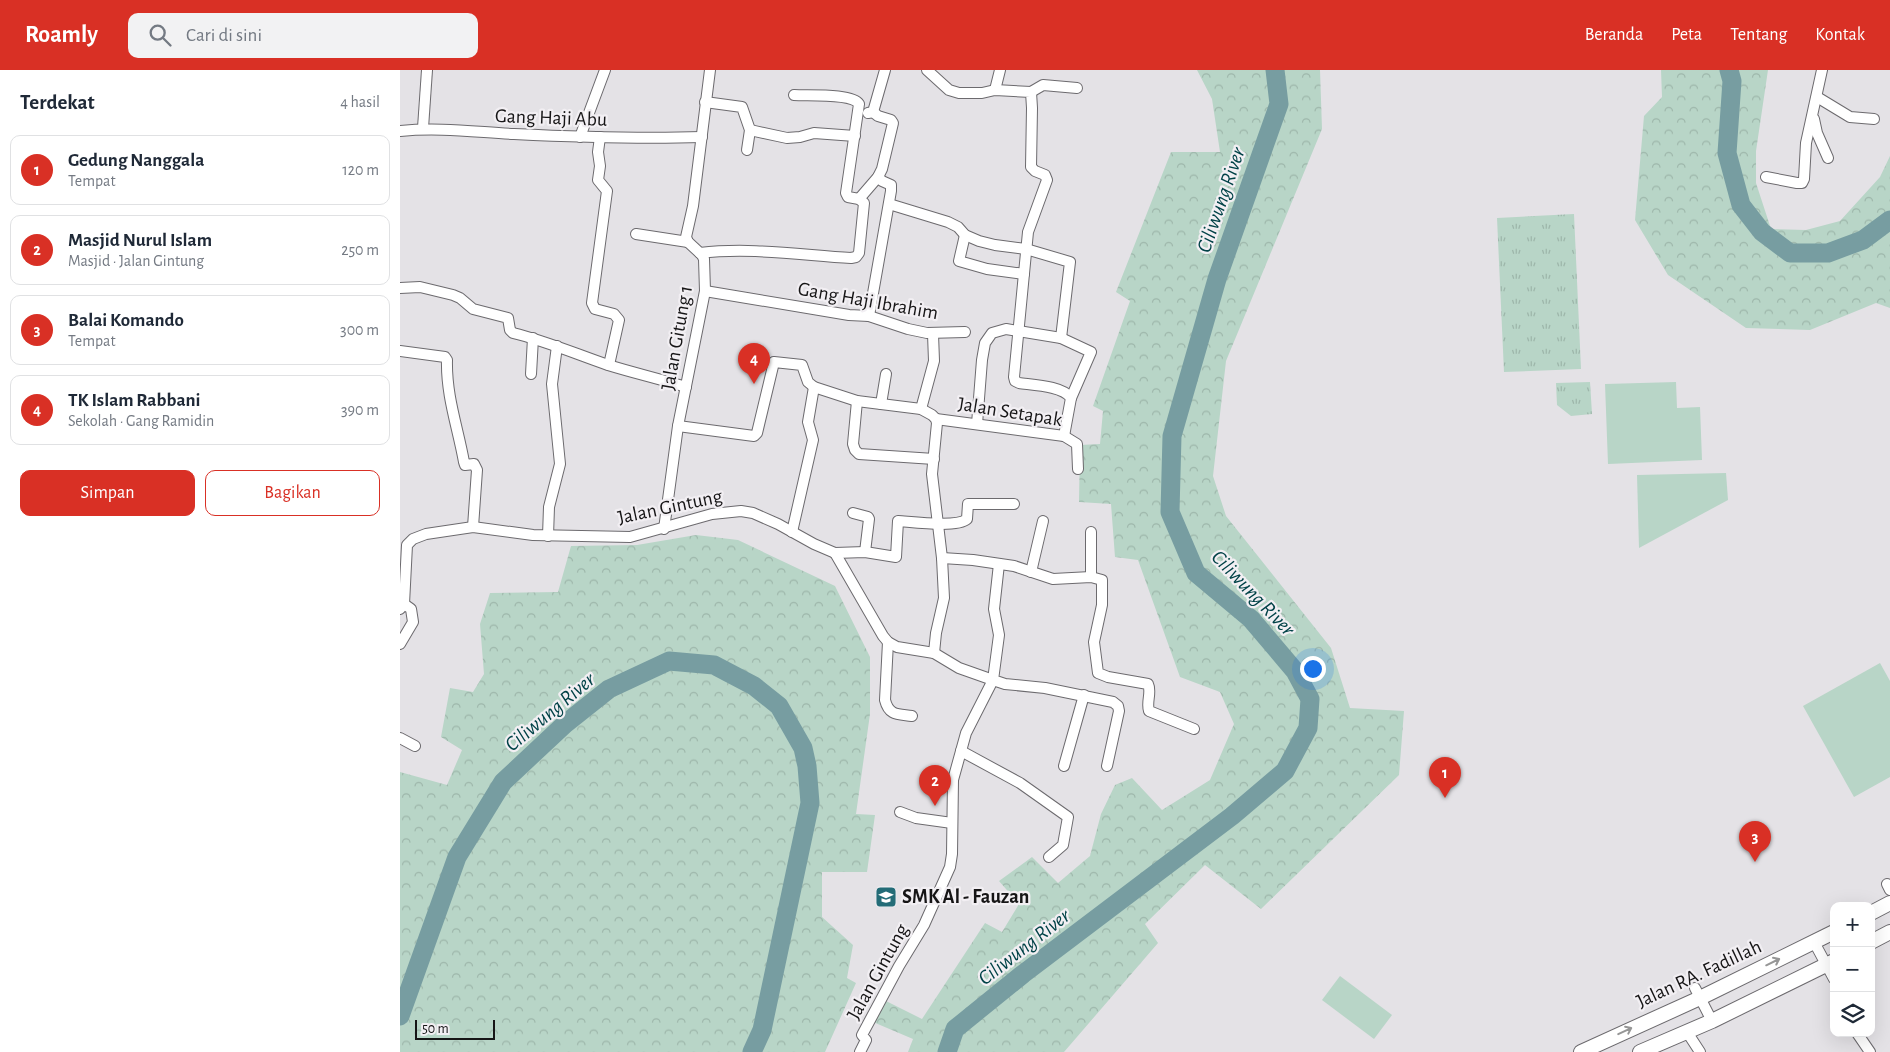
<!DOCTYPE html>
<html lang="id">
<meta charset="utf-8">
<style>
:root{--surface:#fff;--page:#f2f2f3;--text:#1f2937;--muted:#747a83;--line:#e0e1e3;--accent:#d93025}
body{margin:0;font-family:"Alegreya Sans",sans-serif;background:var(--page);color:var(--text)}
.controls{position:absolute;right:15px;bottom:15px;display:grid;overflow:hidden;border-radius:10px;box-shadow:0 5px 20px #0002}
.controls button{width:45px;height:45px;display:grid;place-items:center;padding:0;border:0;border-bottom:1px solid var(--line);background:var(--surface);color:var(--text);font:25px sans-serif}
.scale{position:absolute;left:15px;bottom:12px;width:80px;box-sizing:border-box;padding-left:5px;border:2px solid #161516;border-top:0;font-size:14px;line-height:18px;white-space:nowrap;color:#161516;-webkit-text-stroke:4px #f2eff3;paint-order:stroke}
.you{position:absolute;left:912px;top:598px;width:18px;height:18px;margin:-12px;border:4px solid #fff;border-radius:50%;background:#1a73e8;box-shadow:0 0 0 8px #1a73e833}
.badge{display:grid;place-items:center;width:32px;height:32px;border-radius:50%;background:var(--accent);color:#fff;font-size:16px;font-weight:700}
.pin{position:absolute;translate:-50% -41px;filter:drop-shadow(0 1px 2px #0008)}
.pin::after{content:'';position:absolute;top:26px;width:18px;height:15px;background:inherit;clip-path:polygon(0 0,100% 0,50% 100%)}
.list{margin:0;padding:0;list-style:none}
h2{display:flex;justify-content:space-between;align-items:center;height:65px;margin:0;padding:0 20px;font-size:21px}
h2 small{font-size:16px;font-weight:400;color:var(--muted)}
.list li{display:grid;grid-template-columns:32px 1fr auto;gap:15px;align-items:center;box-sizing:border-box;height:70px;margin:0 10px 10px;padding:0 10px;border:1px solid var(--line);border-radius:10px}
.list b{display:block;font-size:19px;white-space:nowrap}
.list p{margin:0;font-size:16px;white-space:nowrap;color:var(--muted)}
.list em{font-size:16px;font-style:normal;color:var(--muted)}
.actions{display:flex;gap:10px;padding:15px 20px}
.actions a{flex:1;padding:11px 0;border:1px solid var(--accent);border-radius:10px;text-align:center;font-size:18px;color:var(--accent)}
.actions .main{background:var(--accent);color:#fff}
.icon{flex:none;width:28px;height:28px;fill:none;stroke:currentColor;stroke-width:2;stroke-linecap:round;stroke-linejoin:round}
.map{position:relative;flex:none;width:1490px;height:982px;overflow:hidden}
header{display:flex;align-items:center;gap:30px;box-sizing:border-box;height:70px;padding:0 25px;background:var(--accent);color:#fff}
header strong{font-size:24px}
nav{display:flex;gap:28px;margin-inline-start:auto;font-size:18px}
.search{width:350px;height:45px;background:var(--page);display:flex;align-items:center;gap:12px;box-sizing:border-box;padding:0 18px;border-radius:10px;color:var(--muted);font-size:19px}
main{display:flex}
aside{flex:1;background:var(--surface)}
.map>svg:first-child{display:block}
.grass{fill:url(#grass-tufts)}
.forest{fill:url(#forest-crowns)}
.garden{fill:#b8d5c7}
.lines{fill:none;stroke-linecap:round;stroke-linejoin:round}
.river{stroke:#779da1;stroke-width:19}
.minor-casing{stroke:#6c6a6e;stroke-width:12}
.secondary-casing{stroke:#6c6a6e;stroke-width:16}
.minor{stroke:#fff;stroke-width:10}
.secondary{stroke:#fff;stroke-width:14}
.oneway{stroke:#969696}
.labels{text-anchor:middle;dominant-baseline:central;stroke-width:4.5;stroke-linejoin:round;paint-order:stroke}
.street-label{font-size:20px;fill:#161516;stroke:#f2eff3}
.poi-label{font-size:20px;font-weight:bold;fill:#161516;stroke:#f2eff3;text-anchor:start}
.water-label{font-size:21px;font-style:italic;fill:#014247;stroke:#f2eff3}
</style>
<header>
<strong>Roamly</strong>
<div class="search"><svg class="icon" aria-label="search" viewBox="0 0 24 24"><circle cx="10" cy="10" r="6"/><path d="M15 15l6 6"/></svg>Cari di sini</div>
<nav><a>Beranda</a><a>Peta</a><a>Tentang</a><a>Kontak</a></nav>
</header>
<main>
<aside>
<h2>Terdekat<small>4 hasil</small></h2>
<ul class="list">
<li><span class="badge">1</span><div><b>Gedung Nanggala</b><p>Tempat</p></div><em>120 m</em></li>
<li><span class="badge">2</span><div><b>Masjid Nurul Islam</b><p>Masjid · Jalan Gintung</p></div><em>250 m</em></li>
<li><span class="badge">3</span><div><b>Balai Komando</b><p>Tempat</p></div><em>300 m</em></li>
<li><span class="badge">4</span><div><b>TK Islam Rabbani</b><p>Sekolah · Gang Ramidin</p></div><em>390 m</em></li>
</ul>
<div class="actions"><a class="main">Simpan</a><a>Bagikan</a></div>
</aside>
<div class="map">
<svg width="1490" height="982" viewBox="0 0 1490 982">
<defs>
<pattern id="grass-tufts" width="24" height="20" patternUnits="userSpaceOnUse" patternTransform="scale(1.25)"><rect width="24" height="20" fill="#b8d5c7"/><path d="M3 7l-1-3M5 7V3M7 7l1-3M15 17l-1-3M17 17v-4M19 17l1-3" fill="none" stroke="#9db6aa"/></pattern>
<pattern id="forest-crowns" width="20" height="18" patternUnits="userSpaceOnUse" patternTransform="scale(1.25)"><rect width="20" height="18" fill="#b8d5c7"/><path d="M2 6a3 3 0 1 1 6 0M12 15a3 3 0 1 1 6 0" fill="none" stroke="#9db6aa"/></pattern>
</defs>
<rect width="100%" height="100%" fill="#e4e2e6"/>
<g class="grass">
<path d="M1174 144 1181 299 1104 302 1097 148Z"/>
<path d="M1190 312 1192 344 1171 346 1157 335 1156 313Z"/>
</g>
<g class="forest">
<path d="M797 0H920L922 59 826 291 813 406 826 446 931 578 950 638 1004 641 999 705 861 839 805 795 745 854 758 873 664 982H508L513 969 473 952 484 930 522 949 585 853 602 862 619 834 599 811 632 787 658 813 690 786 701 744 715 715 732 708 762 740 810 710 834 654 820 622 780 607 738 490 715 487 711 434 679 432 680 375 700 374 703 341 693 336 730 231 716 222 771 82H820L812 29Z"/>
<path d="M1261 0H1368L1356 81V113L1371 159 1406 160 1440 151 1480 107 1490 86V238L1476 233 1410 260 1346 258 1268 205 1235 150 1244 46 1262 27Z"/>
<path d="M296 465 338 470 435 516 470 587V644L456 744 475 745 467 802H422V847L453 875 447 908 456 913 425 982H0V702L47 715 62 680 41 667 50 618 73 622 84 604 80 554 90 523 158 522 171 476 237 475Z"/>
</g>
<g class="garden">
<path d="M1276 312 1277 338 1300 337 1302 390 1208 394 1205 314Z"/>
<path d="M1326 403 1328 430 1239 478 1237 405Z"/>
<path d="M1480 593 1490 611V707L1454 727 1403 636Z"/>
<path d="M940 906 992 945 974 969 922 930Z"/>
</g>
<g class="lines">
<g class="river">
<path d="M1329 0 1332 11 1327 83 1341 135 1362 162 1390 183H1428L1463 170 1490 150"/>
<path d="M0 946 57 787 103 712 165 654 209 619 269 591 314 595 354 616 379 636 403 678 407 696 410 733 362 960 352 982"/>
<path d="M547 982 555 959 623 904 832 746 885 701 908 658 910 629 895 601 851 549 796 503 770 442 772 366 817 209 879 34 875 0"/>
</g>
<g class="minor-casing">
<g id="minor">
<path d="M527 0 549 20 559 23H582L595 20 631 22 632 38 631 97 635 101 645 105 647 110 628 162 614 307 615 311 619 313C633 315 663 316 671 328L664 366"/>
<path d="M595 20 600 0"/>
<path d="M631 22 643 15 677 18"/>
<path d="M1417 27 1450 47 1474 49"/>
<path d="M305 32 342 37 350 60 347 80"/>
<path d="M468 43 473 42 485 0"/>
<path d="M1414 49 1417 63 1428 88"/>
<path d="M23 58 27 0"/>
<path d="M350 60 387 68 400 67 414 63 455 66"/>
<path d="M0 61C39 57 75 62 114 64 177 67 239 69 302 67"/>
<path d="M180 67 205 0"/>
<path d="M200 67 198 82 200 96 198 110 207 121 192 233 195 239 214 244 219 250 209 295"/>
<path d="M1366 107 1397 113H1402L1404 109 1406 73 1422 0"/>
<path d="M459 129 478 107 482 99 493 53 491 50 478 46 473 42"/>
<path d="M489 134 548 152 558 157 565 165 579 171 595 175 626 179 670 192 661 268"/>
<path d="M236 164 288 172"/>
<path d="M565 165 559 191 587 199 624 204"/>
<path d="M300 183C350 177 401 185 451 188L456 187 459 183 464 133 459 129 448 127 446 123 459 34C452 23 408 26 394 25"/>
<path d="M0 218 20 217 53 225 60 228 73 239 108 248 110 260 113 263C146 271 176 284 208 295 234 303 260 309 286 317"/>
<path d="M305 221 449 245 469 246 508 259 527 263 565 262"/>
<path d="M469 246 491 121V115L482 111 478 107"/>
<path d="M0 281 45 287 47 290C46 326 58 358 64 392L65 395 74 394 77 400 73 457"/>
<path d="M131 304 133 268"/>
<path d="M457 331 453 374 455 380 459 384 534 389"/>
<path d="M481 334 486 304"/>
<path d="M521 339 534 291 533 264"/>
<path d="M536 349 664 366 677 374 678 399"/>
<path d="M577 354 582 290 585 273 592 263 606 259 661 268 691 282 671 328"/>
<path d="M278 356 354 366 357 363 374 292 402 295 408 312 414 317 457 331 521 339 532 345 536 349 537 353 532 404 542 488 544 528 536 563 534 583"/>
<path d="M453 443 468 447 469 449 465 482"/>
<path d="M264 459 278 356 305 221 304 189 302 185 288 172 286 167 293 136 310 0"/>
<path d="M392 462 413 370 408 352 414 317"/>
<path d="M148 466 149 437 160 394 152 314 157 276"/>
<path d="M435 483 483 566 488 572 497 577 534 583 559 598 593 610 566 663 553 710 552 784 550 797 524 855 499 896 462 965 466 970 460 982"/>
<path d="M542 488 573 490 614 496 653 509 691 507 702 510V535L694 572 698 603 708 607 748 614C752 622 746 632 749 641L794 659"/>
<path d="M599 494 594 539 599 565 593 610 605 614 645 618 713 632 718 636 719 641 707 696"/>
<path d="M631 502 643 451"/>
<path d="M691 507V462"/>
<path d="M0 539 4 534 7 475 13 469 26 464 73 457 133 465 230 467 312 444 341 441 353 443 378 454 414 474 435 483 465 482 496 487 498 451C513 452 557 458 567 449L568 434H614"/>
<path d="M488 572 485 630C489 646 498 644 512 646"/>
<path d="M0 574 13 552 11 539 4 534"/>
<path d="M0 668 15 676"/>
<path d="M561 681 620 713 668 747 663 775 649 787"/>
<path d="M664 696 684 625"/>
<path d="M500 742 516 748 552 753"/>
<path d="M1487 814 1490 820"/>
<path d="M1414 872 1434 909"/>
<path d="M1295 918 1312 951"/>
<path d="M1287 962 1300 982"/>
<path d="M1457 963 1470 982"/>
</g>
</g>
<g class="secondary-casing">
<g id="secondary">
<path d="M1471 843 1490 833"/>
<path d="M1471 872 1490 862"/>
<path d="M1181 982 1300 928 1434 862"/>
<path d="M1240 982 1312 951 1434 891"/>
</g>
</g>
<use href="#minor" class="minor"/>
<use href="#secondary" class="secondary"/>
</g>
<defs><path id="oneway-shaft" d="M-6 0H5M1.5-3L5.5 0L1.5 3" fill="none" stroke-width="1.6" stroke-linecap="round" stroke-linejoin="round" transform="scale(1.25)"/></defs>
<g class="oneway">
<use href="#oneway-shaft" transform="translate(1373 892) rotate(-26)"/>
<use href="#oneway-shaft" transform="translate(1225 961) rotate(-25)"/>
</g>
<defs>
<g id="school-square" transform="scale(1.125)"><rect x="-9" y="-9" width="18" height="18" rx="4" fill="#236c77" stroke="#f2eff3"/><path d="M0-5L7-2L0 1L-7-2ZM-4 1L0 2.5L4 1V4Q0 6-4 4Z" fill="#fff"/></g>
</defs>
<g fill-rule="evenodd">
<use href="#school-square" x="486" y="827"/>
</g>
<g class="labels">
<g class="street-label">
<text transform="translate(151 48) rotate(2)">Gang Haji Abu</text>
<text transform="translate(468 231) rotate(10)">Gang Haji Ibrahim</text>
<text transform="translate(277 268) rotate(-80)">Jalan Gitung 1</text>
<text transform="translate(610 342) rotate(9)">Jalan Setapak</text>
<text transform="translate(270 437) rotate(-12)">Jalan Gintung</text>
<text transform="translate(478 902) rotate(-61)">Jalan Gintung</text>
<text transform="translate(1299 904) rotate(-25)">Jalan RA. Fadillah</text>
</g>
<g class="poi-label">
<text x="502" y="827">SMK Al - Fauzan</text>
</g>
<g class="water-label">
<text transform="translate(821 130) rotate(-71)">Ciliwung River</text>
<text transform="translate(853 523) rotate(46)">Ciliwung River</text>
<text transform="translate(150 642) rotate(-40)">Ciliwung River</text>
<text transform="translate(624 877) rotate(-38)">Ciliwung River</text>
</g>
</g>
</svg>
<div class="controls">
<button>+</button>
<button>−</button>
<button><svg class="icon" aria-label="layers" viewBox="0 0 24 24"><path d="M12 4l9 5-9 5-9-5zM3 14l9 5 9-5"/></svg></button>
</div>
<div class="scale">50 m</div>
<div class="you"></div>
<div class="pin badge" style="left:1045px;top:728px">1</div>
<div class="pin badge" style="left:535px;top:736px">2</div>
<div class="pin badge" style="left:1355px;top:792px">3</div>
<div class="pin badge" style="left:354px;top:314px">4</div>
</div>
</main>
